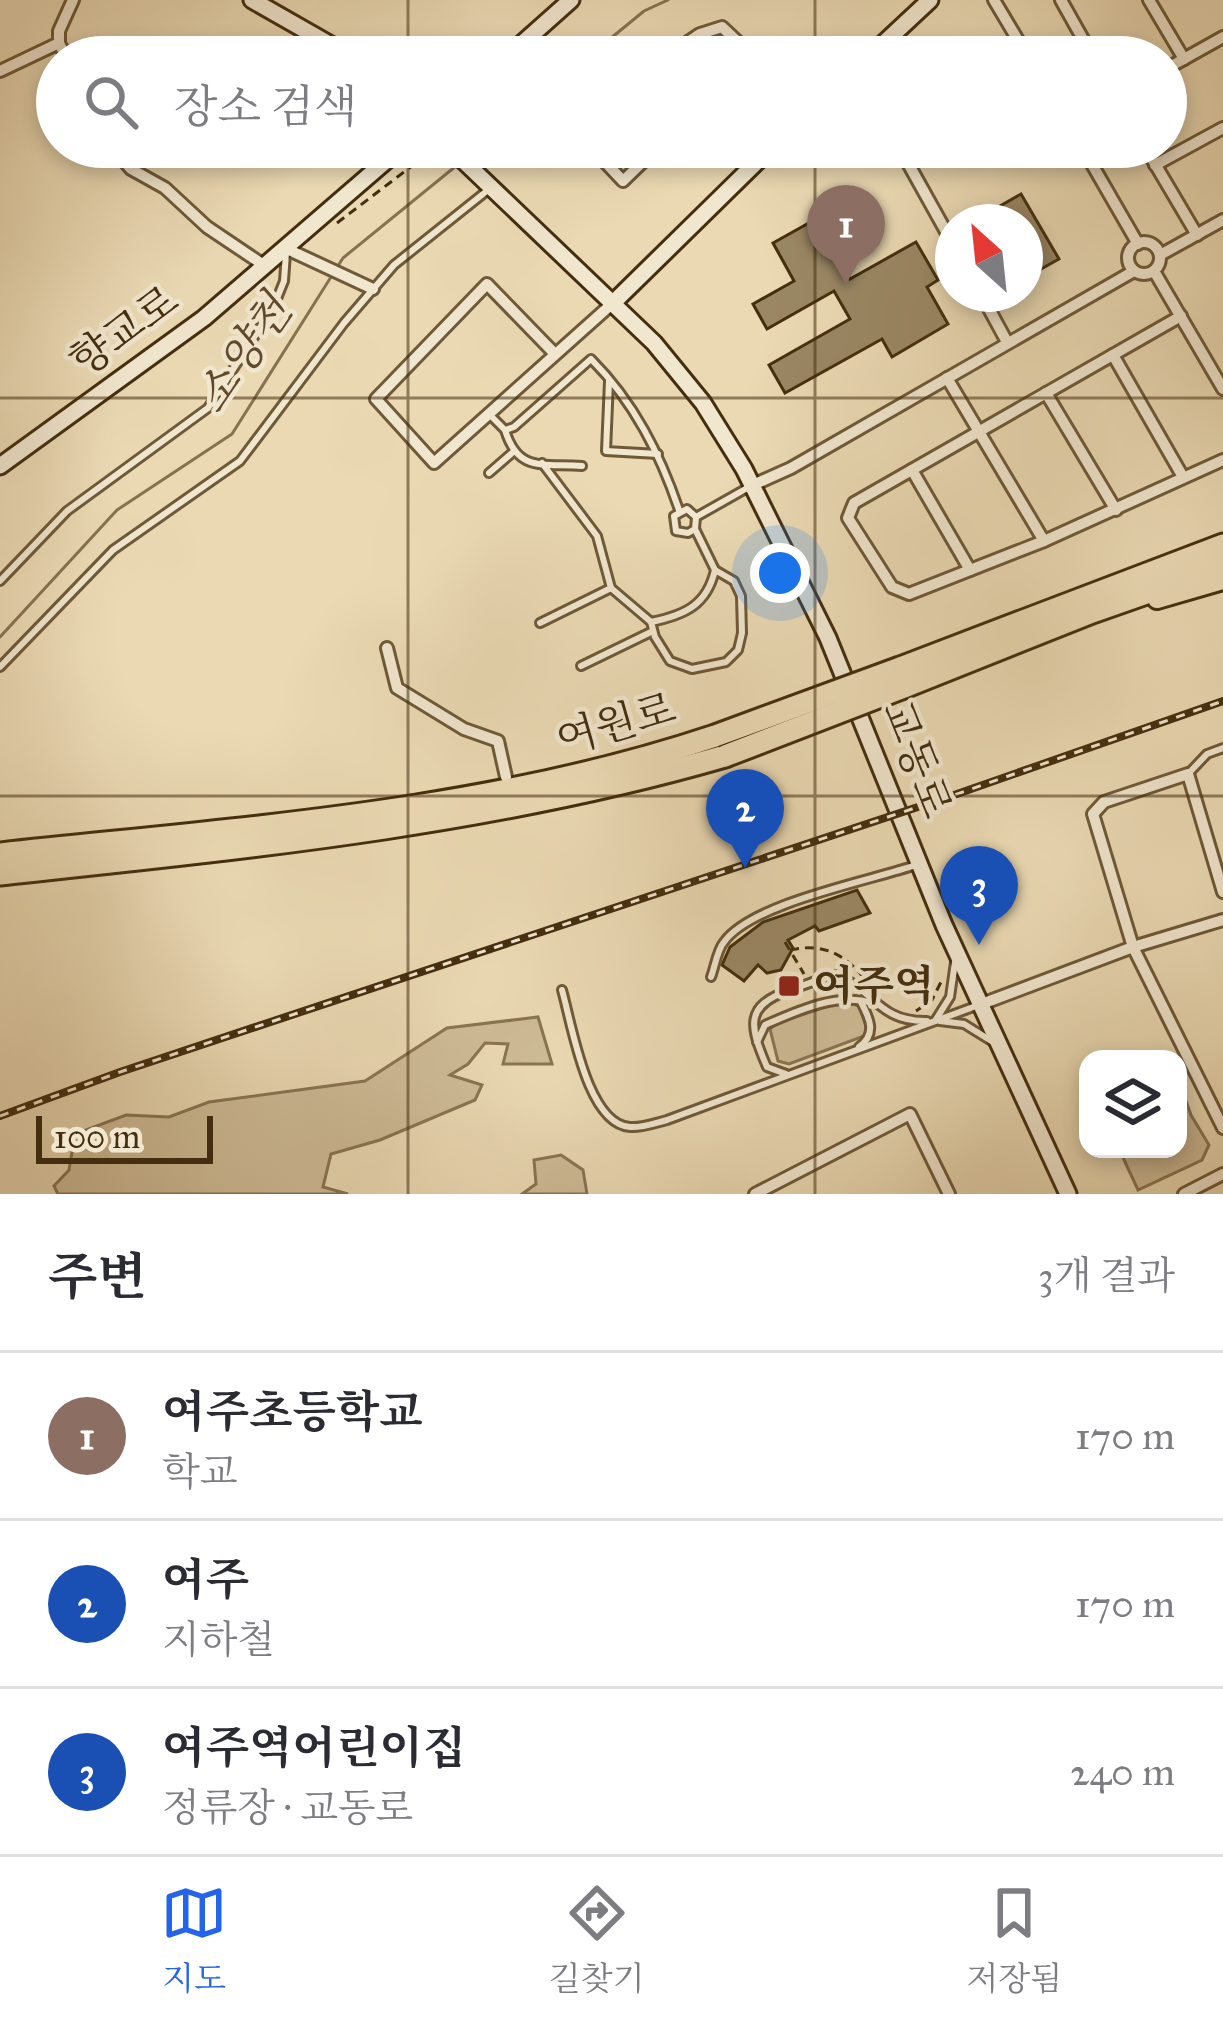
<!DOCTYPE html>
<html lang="ko">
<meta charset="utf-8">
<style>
:root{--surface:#fff;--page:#f2f2f3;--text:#2b2b33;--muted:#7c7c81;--line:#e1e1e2;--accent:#2563eb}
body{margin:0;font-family:"IM FELL Great Primer","Noto Serif KR",serif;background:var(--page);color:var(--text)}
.controls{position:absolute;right:36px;bottom:36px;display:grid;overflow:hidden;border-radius:24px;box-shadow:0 6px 18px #0003}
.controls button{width:108px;height:108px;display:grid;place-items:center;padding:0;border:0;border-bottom:3px solid var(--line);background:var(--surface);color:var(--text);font:60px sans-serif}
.compass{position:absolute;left:935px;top:204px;width:108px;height:108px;border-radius:50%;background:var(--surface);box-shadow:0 6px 18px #0003;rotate:333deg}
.scale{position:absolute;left:36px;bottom:30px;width:177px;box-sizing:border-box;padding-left:12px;border:6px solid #442e0f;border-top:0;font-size:33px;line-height:42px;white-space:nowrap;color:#442e0f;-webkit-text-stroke:9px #f1e6ce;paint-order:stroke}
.you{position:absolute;left:780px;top:573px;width:42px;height:42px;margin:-30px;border:9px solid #fff;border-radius:50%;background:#1a73e8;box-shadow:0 0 0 18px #1a73e833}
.badge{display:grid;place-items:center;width:78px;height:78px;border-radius:50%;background:var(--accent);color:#fff;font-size:39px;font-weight:700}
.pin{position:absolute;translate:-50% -99px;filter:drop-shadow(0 3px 6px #0008)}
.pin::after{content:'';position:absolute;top:63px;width:42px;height:36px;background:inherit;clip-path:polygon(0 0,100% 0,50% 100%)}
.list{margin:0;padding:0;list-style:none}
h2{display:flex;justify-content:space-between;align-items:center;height:156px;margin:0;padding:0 48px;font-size:51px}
h2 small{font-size:39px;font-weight:400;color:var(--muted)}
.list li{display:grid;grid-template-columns:78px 1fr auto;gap:36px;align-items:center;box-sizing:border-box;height:168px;padding:0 48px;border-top:3px solid var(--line)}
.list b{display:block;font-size:45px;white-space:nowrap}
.list p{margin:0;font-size:39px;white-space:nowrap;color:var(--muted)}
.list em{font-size:39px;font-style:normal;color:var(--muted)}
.icon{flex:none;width:66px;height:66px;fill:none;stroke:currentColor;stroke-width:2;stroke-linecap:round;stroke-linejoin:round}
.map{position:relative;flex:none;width:1223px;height:1194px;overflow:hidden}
.search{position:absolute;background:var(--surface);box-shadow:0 6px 18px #0003;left:36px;right:36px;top:36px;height:132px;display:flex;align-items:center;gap:30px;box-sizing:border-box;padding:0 42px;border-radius:66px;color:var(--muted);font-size:45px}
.sheet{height:660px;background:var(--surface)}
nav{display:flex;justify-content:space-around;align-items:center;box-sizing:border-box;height:168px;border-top:3px solid var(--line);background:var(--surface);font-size:33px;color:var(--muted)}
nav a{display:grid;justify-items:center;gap:6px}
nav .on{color:var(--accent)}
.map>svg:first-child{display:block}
.green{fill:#cebc97;stroke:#897553;stroke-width:3}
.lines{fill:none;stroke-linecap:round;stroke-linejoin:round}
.stream{stroke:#867250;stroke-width:3}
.building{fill:#9a8764;stroke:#442e0f;stroke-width:3}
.lane-casing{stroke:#6e5938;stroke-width:12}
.street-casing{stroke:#6e5938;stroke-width:16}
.secondary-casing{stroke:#442e0f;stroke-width:21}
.primary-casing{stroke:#442e0f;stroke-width:24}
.highway-casing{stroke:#442e0f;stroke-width:27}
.path{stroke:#442e0f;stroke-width:3;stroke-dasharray:9 6;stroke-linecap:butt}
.lane{stroke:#f1e6ce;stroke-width:6}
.street{stroke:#f1e6ce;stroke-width:10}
.secondary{stroke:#f1e6ce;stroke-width:15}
.primary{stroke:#ead9b3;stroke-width:18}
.highway{stroke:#ead9b3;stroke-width:21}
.rail-casing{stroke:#442e0f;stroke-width:8}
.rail{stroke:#f1e6ce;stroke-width:3;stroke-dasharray:9;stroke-linecap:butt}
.highway-bridge-casing{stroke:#442e0f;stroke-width:27;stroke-linecap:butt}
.highway-bridge{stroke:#ead9b3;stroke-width:21}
.grid{fill:none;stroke:#442e0f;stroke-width:3;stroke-opacity:0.55}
.poi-dot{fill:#8f2418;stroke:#f1e6ce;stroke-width:4.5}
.labels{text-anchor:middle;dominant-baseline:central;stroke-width:9;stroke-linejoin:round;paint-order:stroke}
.street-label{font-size:42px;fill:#442e0f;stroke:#f1e6ce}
.poi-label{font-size:42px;font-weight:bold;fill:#442e0f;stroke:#f1e6ce;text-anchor:start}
.water-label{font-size:45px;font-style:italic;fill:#604a2a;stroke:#f1e6ce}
</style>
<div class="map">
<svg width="1223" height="1194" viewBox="0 0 1223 1194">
<rect width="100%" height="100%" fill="#ead9b3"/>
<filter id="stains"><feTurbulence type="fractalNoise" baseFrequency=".00167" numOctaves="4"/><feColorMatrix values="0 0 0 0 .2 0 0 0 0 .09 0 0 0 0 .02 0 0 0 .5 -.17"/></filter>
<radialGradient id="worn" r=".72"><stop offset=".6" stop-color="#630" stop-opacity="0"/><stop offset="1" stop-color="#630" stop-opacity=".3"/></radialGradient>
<g class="green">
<path d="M844 1001 859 1006 867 1029 864 1036 789 1064 778 1061 770 1029 777 1023Z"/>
<path d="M538 1017 552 1064H503L508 1044 485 1043 468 1064 450 1075 482 1085 475 1100 380 1140 331 1154 323 1187 348 1194H58L54 1186 69 1170 75 1134 126 1115 169 1117 209 1102 365 1081 447 1028Z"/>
<path d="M1178 1079 1191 1115 1209 1145 1202 1160 1138 1190 1119 1149H1178Z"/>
<path d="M561 1155 583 1170 587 1194H522L536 1184 534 1160Z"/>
</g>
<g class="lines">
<g class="stream">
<path d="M588 57 644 11 668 0"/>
<path d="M468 156 478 147"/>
<path d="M336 269 343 258 456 166"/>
<path d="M0 637 117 510 232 434 331 277"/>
</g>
</g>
<g class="building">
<path d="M1021 194 1059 259 1025 278V222H972Z"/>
<path d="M816 219 850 279 916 242 938 280 927 287 948 324 892 357 882 339 785 393 769 365 850 319 834 291 767 329 753 304 794 281 773 243Z"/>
<path d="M857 890 870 913 819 931 815 926 788 940 793 948 781 970 767 973 758 965 744 981 722 965 730 947 763 922Z"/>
</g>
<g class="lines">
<g class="lane-casing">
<g id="lane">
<path d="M609 381 606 451 658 454"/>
<path d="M488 413 505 430 514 427 591 359C634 402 660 454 679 510"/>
<path d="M505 430C518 473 543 463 582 466"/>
<path d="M542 463 597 536 611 588 651 622 655 637 670 661 692 669 726 662 738 650 742 633 741 596 734 581 715 570"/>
<path d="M489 473 512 453"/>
<path d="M696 517 749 487"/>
<path d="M0 581 67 511 208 408 274 306 284 281 286 253"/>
<path d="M651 622C685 615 707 605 715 570L695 529 696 517 687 509 674 516 676 531 688 533 695 529"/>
<path d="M540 623 611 588"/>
<path d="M581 666 653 631"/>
<path d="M0 667 113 550 240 461 344 323 394 265 488 190"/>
<path d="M1188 774 1207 754 1223 748"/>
<path d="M711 977C715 967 717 950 724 942 752 903 869 881 916 865"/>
<path d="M562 990C572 1025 587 1124 630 1127 642 1128 655 1123 667 1120L976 1006"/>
<path d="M935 1021 950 997 955 962"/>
<path d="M940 1021 964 1024 993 1042"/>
<path d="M757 1042 765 1025C797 1011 837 992 872 1003"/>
<path d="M859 1047C877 1034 870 1019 861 1002"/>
<path d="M786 1074 767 1067C750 1027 743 1006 790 990 805 985 821 978 837 975 875 991 879 1022 927 1021"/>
</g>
</g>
<g class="street-casing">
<g id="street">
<path d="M994 0 1028 57"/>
<path d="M1061 0 1093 57"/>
<path d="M1149 0 1184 59"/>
<path d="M59 43V31L73 0"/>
<path d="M666 57 700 34 722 27 754 57"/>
<path d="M1166 69 1223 37"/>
<path d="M0 71 59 43 66 57"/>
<path d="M112 147 131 169 165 188 207 227 265 266"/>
<path d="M591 147 623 181 658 147"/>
<path d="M899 147 953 244"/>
<path d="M1082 147 1138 244"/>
<path d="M1145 147 1197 235"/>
<path d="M1155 165 1223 128"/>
<circle cx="1144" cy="258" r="16"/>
<path d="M287 249 373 289"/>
<path d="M1160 255 1223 220"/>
<path d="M1154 271 1223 389"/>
<path d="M981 294 1007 342"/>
<path d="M1181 316 854 503 848 518 892 587 909 594 1044 541 1223 460"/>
<path d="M554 353 487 284 376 399 434 463 614 302"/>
<path d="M1113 355 1183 477"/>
<path d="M947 378 1044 541"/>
<path d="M1046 393 1116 510"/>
<path d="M912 470 970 570"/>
<path d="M753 485 791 468 1134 271"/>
<path d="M387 648 397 688 464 729 498 741 506 777"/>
<path d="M1223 892 1188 774 1104 802 1093 814 1133 947 1223 1128"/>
<path d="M979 1005 1133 947 1223 920"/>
<path d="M755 1194 910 1114 949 1194"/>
<path d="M1184 1194 1223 1174"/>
</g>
</g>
<g class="secondary-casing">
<g id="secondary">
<path d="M252 0 352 57"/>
<path d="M507 57 571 0"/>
<path d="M869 57 930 0"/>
<path d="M449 147 654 343 703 403 744 469 828 638 944 925 1068 1194"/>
<path d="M614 302 772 147"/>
<path d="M0 466 204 318 402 147"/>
</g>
</g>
<g class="primary-casing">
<path id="primary" d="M1157 599 1223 580"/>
</g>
<g class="highway-casing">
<g id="highway">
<path d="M900 668 1223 545"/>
<path d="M904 687 1092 612 1223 566"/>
<path d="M0 854C240 828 485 813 715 736"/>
<path d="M0 874C243 848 490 824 725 756"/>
</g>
</g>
<g class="path">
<path d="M530 57 541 46"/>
<path d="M337 223 421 159"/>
<path d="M785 942 804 974"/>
<path d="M790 950C826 942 847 956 869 984"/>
<path d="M916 1011 932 1000 941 982"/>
</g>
<use href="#lane" class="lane"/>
<use href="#street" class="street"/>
<use href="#secondary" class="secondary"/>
<use href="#primary" class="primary"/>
<use href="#highway" class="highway"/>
<g class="rail-casing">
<path id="rail" d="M0 1116 120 1072 954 795 1223 701"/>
</g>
<use href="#rail" class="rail"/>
<g class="highway-bridge-casing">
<g id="highway-bridge">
<path d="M715 736 900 668"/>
<path d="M725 756 904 687"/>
</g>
</g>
<use href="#highway-bridge" class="highway-bridge"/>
</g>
<path class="grid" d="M408 0V57M815 0V57M408 147V1194M815 147V1194M0 398H1223M0 796H1223"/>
<rect class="poi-dot" x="777" y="974" width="24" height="24" rx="6"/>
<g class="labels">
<g class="street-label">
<text transform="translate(124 331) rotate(-36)">향교로</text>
<text transform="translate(616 724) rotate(-16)">여원로</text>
<text transform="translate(917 759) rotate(69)">교동로</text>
</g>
<g class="poi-label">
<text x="813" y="986">여주역</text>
</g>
<g class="water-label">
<text transform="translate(243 354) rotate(-55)">소양천</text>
</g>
</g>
<rect width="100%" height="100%" filter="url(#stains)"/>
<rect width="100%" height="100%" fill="url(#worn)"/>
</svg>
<div class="controls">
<button><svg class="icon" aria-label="layers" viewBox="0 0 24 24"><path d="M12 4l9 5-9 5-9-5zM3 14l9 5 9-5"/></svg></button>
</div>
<svg class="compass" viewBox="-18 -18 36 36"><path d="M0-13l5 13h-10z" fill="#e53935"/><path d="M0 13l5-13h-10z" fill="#7c7c81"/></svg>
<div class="scale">100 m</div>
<div class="you"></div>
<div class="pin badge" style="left:846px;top:284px;background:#8d6e63">1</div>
<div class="pin badge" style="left:745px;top:868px;background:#1a4fb4">2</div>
<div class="pin badge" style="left:979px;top:945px;background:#1a4fb4">3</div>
<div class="search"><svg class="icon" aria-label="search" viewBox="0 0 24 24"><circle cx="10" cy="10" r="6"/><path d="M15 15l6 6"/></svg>장소 검색</div>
</div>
<section class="sheet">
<h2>주변<small>3개 결과</small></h2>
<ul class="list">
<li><span class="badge" style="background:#8d6e63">1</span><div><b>여주초등학교</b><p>학교</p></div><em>170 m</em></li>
<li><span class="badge" style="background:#1a4fb4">2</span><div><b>여주</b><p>지하철</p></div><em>170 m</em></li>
<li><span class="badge" style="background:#1a4fb4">3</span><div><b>여주역어린이집</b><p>정류장 · 교동로</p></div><em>240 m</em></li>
</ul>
</section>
<nav>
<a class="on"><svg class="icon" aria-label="map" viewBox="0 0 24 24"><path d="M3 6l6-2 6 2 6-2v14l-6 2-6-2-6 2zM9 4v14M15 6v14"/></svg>지도</a>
<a><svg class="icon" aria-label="directions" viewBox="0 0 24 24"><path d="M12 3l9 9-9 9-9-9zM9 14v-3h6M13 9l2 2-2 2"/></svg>길찾기</a>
<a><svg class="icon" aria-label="saved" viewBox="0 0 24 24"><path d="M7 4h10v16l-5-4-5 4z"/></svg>저장됨</a>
</nav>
